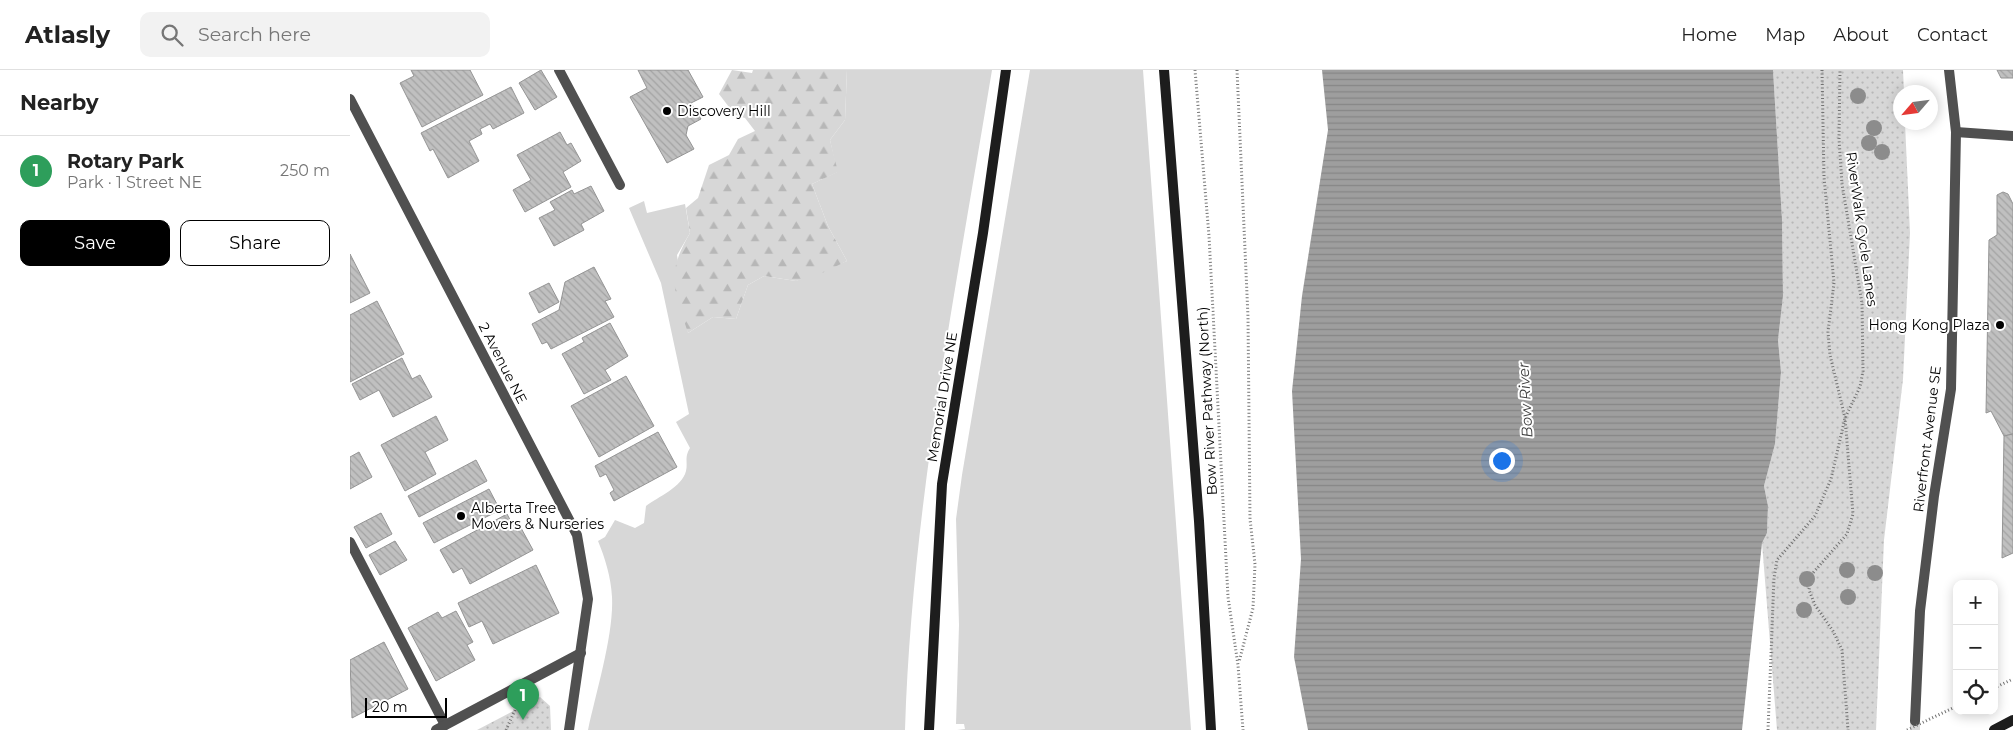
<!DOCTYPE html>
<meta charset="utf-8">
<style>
:root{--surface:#fff;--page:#f2f2f2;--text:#222;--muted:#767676;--line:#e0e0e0;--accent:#000}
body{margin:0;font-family:Montserrat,sans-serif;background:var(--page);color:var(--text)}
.controls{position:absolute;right:15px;bottom:15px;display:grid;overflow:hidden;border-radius:10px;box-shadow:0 2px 12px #0003}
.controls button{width:45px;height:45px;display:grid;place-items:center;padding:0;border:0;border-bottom:1px solid var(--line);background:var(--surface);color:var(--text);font:25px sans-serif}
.compass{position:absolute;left:1543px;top:15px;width:45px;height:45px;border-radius:50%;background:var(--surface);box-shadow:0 2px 12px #0003;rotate:242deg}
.scale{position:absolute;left:15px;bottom:12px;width:82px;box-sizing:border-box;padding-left:5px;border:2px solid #000;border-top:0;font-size:14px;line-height:18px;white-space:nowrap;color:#000;-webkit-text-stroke:4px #fff;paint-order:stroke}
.you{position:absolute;left:1151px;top:390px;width:18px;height:18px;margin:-12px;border:4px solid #fff;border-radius:50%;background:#1a73e8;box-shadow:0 0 0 8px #1a73e833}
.badge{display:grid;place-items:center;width:32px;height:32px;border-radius:50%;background:var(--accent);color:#fff;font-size:16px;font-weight:700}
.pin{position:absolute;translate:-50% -41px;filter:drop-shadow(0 1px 2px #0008)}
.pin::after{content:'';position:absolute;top:26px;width:18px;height:15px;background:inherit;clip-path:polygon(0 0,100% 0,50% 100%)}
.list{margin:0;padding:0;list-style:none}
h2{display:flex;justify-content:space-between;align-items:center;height:65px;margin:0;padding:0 20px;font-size:21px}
h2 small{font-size:16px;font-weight:400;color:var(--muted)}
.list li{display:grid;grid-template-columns:32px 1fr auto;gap:15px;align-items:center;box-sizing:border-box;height:70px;padding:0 20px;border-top:1px solid var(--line)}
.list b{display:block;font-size:19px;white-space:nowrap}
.list p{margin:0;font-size:16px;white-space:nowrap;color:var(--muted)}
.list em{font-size:16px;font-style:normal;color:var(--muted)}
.actions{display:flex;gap:10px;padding:15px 20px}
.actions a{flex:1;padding:11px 0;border:1px solid var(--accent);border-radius:10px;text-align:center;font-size:18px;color:var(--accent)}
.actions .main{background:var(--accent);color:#fff}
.icon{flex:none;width:28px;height:28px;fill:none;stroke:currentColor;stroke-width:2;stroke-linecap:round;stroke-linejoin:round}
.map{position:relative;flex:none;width:1663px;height:660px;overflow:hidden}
header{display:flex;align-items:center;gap:30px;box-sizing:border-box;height:70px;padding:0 25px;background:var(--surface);border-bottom:1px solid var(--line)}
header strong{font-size:24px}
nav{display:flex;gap:28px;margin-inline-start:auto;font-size:18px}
.search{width:350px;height:45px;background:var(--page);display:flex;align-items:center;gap:12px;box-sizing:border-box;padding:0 18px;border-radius:10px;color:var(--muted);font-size:19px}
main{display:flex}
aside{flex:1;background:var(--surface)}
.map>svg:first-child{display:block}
.grass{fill:#d7d7d7}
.forest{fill:url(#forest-firs)}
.park{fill:url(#park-dots)}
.water{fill:url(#water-rules)}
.building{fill:url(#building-back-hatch);stroke:#949494}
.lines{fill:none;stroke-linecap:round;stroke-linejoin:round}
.street-tunnel{stroke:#d9d9d9;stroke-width:10;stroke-dasharray:10 5;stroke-linecap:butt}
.path{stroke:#727272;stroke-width:3;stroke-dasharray:1 2.5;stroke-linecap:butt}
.lane{stroke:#505050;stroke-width:10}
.street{stroke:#505050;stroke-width:10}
.secondary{stroke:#1d1d1d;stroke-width:10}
.path-bridge{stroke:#727272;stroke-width:3;stroke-dasharray:1 2.5;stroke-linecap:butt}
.tree{fill:#8c8c8c}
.poi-dot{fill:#000;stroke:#fff;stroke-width:2}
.labels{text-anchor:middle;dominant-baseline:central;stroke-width:4;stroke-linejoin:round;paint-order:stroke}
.poi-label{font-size:14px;fill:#000;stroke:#fff;text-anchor:start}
.street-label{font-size:14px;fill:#000;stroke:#fff}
.water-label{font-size:15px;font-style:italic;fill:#3f3f3f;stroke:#fff}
</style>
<header>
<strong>Atlasly</strong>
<div class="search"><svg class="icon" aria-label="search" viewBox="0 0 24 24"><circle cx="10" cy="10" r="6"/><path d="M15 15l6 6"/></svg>Search here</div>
<nav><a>Home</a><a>Map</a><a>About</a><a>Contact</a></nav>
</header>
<main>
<aside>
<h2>Nearby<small></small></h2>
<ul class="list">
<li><span class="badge" style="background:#2e9e5b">1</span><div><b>Rotary Park</b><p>Park · 1 Street NE</p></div><em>250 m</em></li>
</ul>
<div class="actions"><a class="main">Save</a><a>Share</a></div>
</aside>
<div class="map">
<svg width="1663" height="660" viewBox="0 0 1663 660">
<defs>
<pattern id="forest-firs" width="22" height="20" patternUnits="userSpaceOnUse" patternTransform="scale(1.25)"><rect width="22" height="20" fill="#d7d7d7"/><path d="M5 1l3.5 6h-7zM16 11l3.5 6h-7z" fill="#b7b7b7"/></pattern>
<pattern id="park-dots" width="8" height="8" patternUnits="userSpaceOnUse" patternTransform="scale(1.25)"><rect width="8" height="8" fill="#d7d7d7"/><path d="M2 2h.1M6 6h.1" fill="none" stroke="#b7b7b7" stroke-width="1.8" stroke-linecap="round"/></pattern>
<pattern id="water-rules" width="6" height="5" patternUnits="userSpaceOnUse" patternTransform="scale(1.25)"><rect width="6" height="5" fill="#9e9e9e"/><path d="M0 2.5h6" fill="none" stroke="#868686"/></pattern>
<pattern id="building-back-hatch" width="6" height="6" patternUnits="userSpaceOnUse" patternTransform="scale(1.25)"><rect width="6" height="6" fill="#c0c0c0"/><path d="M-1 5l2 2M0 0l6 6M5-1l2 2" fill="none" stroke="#a3a3a3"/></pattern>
</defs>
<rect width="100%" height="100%" fill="#fff"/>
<g class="grass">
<path d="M497 0H642C606 219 562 437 555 660H238C246 622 264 564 262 527 261 507 255 488 248 471L255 467 265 450 285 458 294 453 296 436C308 427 332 417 336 401 338 392 334 387 340 378L326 352 339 344 311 213 279 138 294 131 297 143 335 134 340 163 327 185 338 263 363 247 386 249 398 215 414 206 446 211 497 191 478 156 462 114 487 102 480 70 495 50Z"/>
<path d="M680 0H793L841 660H607L615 659 614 654H606L609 555 606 449 612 405Z"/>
</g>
<path class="forest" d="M382 0 402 3 403 0H497L495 50 480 70 488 102 462 114 478 156 497 191 466 206 446 211 414 206 398 215 386 249 363 247 338 263C324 218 315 206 340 163L336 138 348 128 359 95 379 85 388 69 405 61 395 48 385 45 369 24Z"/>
<g class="park">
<path d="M1423 0H1553L1554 22H1550V52L1555 53 1560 163 1553 309 1534 470 1526 660H1427L1412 473 1417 463 1418 436 1414 416 1425 374 1431 302 1428 270 1433 226 1432 149Z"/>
<path d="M190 627 200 636 201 660H127Z"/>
</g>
<path class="water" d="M972 0H1423L1432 149 1433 226 1428 270 1431 302 1425 374 1414 416 1418 436 1417 463 1412 473 1392 660H958L944 587 951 489 942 321 952 226 978 60Z"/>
<g class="building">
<path d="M61 0H120L133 25 72 57 50 13 64 6Z"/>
<path d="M191 0 207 27 185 40 169 13Z"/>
<path d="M288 0H338L353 27 341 33 351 49 338 56 336 65 344 79 317 93 280 27 297 18Z"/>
<path d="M1647 0H1663V8H1651Z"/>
<path d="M161 17 174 43 143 59 140 54 130 59 132 64 119 71 129 91 98 108 83 79 80 81 71 63Z"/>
<path d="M210 62 217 75 221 73 231 91 213 102 221 117 175 142 163 120 181 110 167 85Z"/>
<path d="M241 116 254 141 231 154 234 160 204 176 189 148 205 140 200 132 222 120 224 124Z"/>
<path d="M1653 122 1658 124 1663 134V364L1654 366 1641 341 1636 343 1639 170 1647 165V125Z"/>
<path d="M0 184 20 223 0 233Z"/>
<path d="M244 197 261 229 255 231 264 247 201 279 197 272 192 274 182 254 209 240 215 212Z"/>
<path d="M199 213 209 232 189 243 179 223Z"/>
<path d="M27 231 54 284 0 312V245Z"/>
<path d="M260 253 278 286 255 300 261 310 234 324 212 284 234 272 232 268Z"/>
<path d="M52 288 62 309 70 305 82 327 43 347 29 320 10 330 2 314Z"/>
<path d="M276 306 304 356 249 387 221 336Z"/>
<path d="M86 346 98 370 75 382 86 404 55 421 31 375Z"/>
<path d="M308 362 327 397 264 431 260 423 264 420 256 404 250 407 245 396Z"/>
<path d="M1663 364V483L1652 488 1654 366Z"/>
<path d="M9 382 22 407 0 419V387Z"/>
<path d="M126 390 137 411 69 447 58 426Z"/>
<path d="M139 419 150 440 84 473 73 453Z"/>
<path d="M31 443 42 464 16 478 4 457Z"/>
<path d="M157 444 166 461 171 458 183 480 120 514 112 498 103 503 90 480Z"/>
<path d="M45 471 57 490 30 505 19 485Z"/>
<path d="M186 495 209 543 143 574 132 551 119 557 108 533Z"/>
<path d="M106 541 123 572 117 575 125 590 86 611 58 558 88 542 92 548Z"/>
<path d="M34 572 58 619 2 648 0 590Z"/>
</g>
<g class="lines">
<path class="street-tunnel" d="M1565 660V651"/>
<g class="path">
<path d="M845 0 859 166 878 527 888 595 893 660"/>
<path d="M887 0 898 247 900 449 905 494 903 538 889 592"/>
<path d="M1472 0 1474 107 1484 213 1478 262 1480 285 1495 348 1503 444 1497 464 1462 504 1459 520 1465 535 1483 561 1492 580 1498 660"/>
<path d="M1644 618 1663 609"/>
<path d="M156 660 165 640"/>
<path d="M1418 660 1424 508 1427 490 1465 446 1481 409 1495 348 1510 317 1513 301 1512 233 1492 114 1489 69 1490 0"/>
</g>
<g class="lane">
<path d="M209 0 270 115"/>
<path d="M0 472 95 655"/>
</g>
<g class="street">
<path d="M0 29 227 465 238 529 219 660"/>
<path d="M1606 62 1663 66"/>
<path d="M1565 651 1570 541 1584 426 1601 319 1606 62 1599 0"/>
<path d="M86 660 231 583"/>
</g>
<g class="secondary">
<path d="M814 0 849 451 861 660"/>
<path d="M579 660 592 414 633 163 656 0"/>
<path d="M1644 660 1663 650"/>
</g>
<path class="path-bridge" d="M1557 660 1607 636"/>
</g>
<g class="tree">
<circle cx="1508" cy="26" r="8"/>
<circle cx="1524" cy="58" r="8"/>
<circle cx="1519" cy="73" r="8"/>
<circle cx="1532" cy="82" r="8"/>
<circle cx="1497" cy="500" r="8"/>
<circle cx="1525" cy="503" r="8"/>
<circle cx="1457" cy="509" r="8"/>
<circle cx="1498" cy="527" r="8"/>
<circle cx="1454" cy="540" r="8"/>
</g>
<g class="poi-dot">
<circle cx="317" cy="41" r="5"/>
<circle cx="1650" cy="255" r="5"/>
<circle cx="111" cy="446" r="5"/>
</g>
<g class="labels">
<g class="poi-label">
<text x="327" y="41">Discovery Hill</text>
<text x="1640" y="255" text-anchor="end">Hong Kong Plaza</text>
<text x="121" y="438">Alberta Tree<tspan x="121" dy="16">Movers &amp; Nurseries</tspan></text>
</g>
<g class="street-label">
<text transform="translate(1512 159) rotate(82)">RiverWalk Cycle Lanes</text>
<text transform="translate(153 293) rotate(63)">2 Avenue NE</text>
<text transform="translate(592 327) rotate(-81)">Memorial Drive NE</text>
<text transform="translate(857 331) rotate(-93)">Bow River Pathway (North)</text>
<text transform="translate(1577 369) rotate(-83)">Riverfront Avenue SE</text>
</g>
<g class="water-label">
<text transform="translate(1175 330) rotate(-93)">Bow River</text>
</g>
</g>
</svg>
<div class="controls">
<button>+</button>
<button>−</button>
<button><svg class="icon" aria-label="locate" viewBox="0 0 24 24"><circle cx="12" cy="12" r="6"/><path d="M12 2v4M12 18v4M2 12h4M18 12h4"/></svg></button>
</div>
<svg class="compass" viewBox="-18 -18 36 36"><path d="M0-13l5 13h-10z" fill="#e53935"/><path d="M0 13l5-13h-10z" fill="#767676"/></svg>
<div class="scale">20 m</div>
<div class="you"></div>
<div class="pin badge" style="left:173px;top:650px;background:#2e9e5b">1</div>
</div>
</main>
